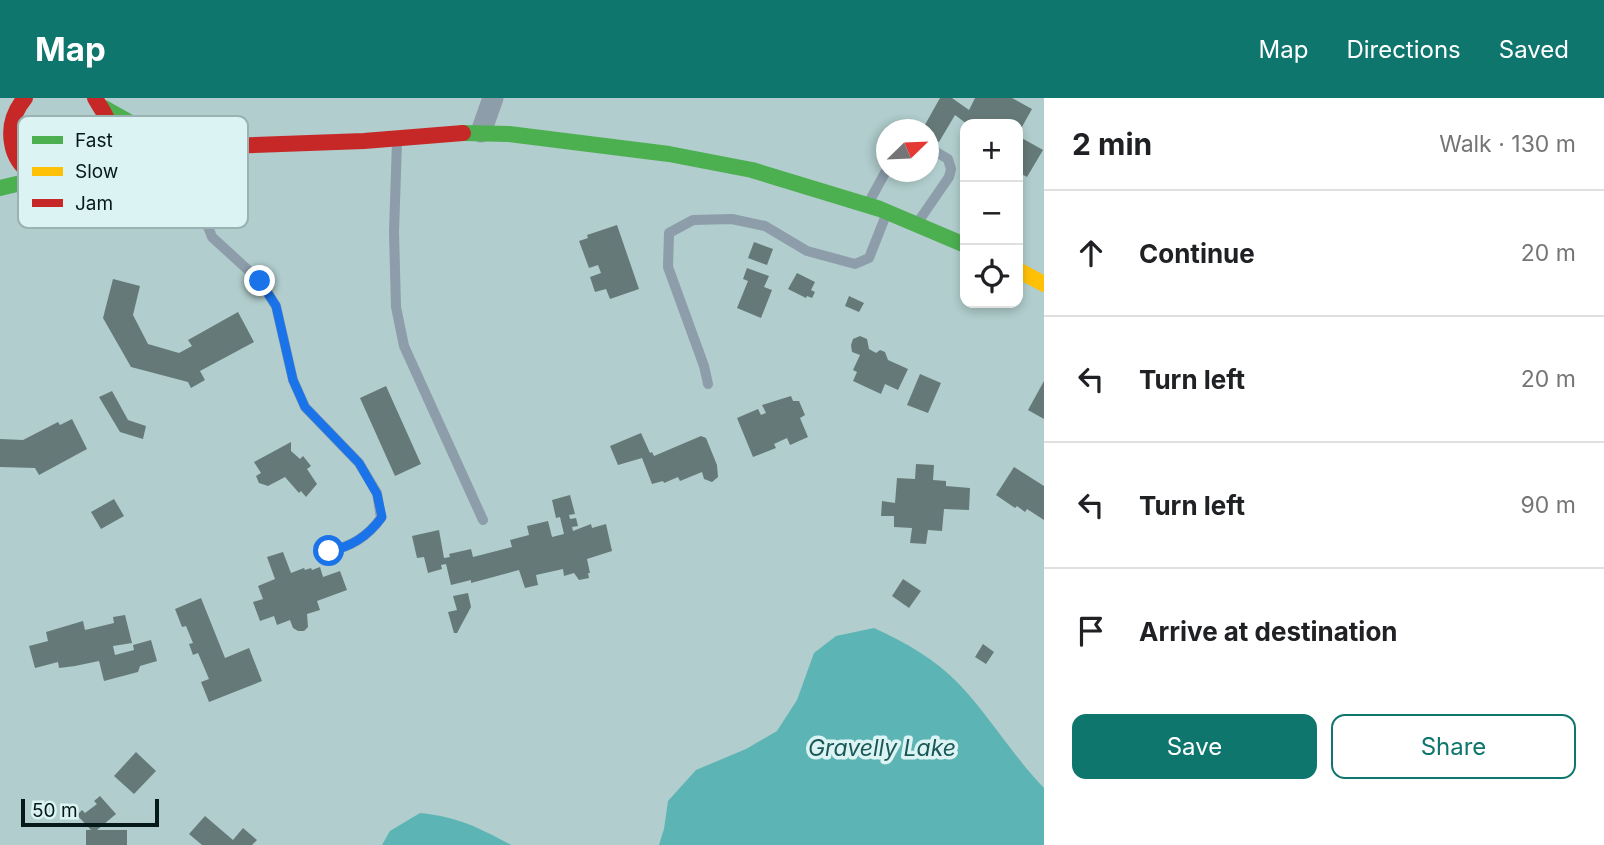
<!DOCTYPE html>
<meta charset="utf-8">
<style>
:root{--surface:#fff;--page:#f2f2f2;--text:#202124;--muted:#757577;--line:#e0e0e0;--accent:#0f766e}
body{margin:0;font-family:Inter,sans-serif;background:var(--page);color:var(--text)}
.controls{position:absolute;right:21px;top:21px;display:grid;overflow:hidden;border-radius:14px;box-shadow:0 4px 10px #0003}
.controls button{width:63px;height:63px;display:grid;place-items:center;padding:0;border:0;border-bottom:2px solid var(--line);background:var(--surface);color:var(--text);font:35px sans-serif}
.compass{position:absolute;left:876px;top:21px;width:63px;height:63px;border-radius:50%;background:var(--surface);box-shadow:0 4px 10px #0003;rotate:67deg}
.scale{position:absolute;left:21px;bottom:18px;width:138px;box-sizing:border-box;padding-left:7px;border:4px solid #051919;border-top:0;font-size:19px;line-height:24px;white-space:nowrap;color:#051919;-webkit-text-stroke:5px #dbf4f3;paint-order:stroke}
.stop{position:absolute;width:21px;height:21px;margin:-16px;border:5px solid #1a73e8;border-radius:50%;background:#fff}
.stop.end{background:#1a73e8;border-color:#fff;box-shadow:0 2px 7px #0008}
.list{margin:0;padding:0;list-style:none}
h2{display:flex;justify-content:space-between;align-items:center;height:91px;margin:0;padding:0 28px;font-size:30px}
h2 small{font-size:23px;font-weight:400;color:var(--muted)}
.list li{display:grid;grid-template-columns:46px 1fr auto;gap:21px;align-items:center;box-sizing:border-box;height:126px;padding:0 28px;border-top:2px solid var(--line)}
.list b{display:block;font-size:26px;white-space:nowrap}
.list em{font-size:23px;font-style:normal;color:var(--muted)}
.actions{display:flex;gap:14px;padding:21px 28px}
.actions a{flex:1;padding:16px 0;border:2px solid var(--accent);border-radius:14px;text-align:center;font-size:24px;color:var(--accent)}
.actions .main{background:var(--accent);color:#fff}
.icon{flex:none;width:38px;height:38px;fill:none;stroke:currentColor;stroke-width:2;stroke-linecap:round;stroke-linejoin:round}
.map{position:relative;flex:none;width:1044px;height:747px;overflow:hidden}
header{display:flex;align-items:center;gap:42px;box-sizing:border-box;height:98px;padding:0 35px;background:var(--accent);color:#fff}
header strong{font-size:33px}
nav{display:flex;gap:38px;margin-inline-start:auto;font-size:24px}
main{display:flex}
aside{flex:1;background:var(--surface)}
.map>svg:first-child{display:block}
.water{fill:#5cb4b4}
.building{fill:#657a78}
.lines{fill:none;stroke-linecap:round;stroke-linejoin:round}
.lane{stroke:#8d9daa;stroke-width:10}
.street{stroke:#8d9daa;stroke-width:21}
.fast{stroke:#4caf50;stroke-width:16}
.slow{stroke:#ffc107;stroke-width:16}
.jam{stroke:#c62828;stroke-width:16}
.route{stroke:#1a73e8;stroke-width:9}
.labels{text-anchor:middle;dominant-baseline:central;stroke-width:7;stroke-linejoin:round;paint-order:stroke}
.water-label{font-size:23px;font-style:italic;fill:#1a5858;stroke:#dbf4f3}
.key{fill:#dbf4f3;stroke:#9bb2b2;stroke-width:2}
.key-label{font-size:19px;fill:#051919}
</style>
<header>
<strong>Map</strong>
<nav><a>Map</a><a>Directions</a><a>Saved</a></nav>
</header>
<main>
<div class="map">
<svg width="1044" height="747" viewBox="0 0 1044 747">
<rect width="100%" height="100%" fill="#b1cdcd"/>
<g class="water">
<path d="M874 530C905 544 935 561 959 586 990 619 1013 658 1044 690V747H659L664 731 668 703 696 672 746 651 777 633 797 602 814 555 836 538Z"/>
<path d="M420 715C457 719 478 729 511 747H382L390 733Z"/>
</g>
<g class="building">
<path d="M940 0H952L969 12 975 0H1012L1032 11 1018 36V26H967L955 17 939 44 928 38V32H922Z"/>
<path d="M1018 38 1043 52 1027 79 1018 74Z"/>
<path d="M617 127 639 191 610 201 606 191 595 194 590 179 601 175 598 167 589 170 579 143 588 140 587 137Z"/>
<path d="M754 144 773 151 767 167 748 160Z"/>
<path d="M747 170 769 178 764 189 772 192 761 220 737 210 748 183 743 181Z"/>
<path d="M797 175 815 184 811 192 815 194 812 200 807 198 806 200 788 191Z"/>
<path d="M113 181 140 188 133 217 148 246 179 255 192 248 188 242 238 214 254 244 200 273 205 282 191 290 188 284 131 269 103 220Z"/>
<path d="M849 198 864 205 859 214 845 208Z"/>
<path d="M860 238 867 241 869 251 876 255 880 252 885 254 888 262 908 271 898 292 885 286 881 296 853 283 857 274 853 272 860 257 852 254 851 247 853 241Z"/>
<path d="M920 276 941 285 928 315 907 307Z"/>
<path d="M1044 283V321L1028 312Z"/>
<path d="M386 288 421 366 395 378 360 300Z"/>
<path d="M112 293 128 322 146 328 143 341 120 334 99 299Z"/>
<path d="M791 298 793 303H799L805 317 800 320 808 339 790 347 787 340 774 346 776 350 753 359 737 320 758 311 761 317 766 315 762 307Z"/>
<path d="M72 321 87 351 39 377 35 370 0 369V341L23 342 58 324 60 327Z"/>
<path d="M641 335 650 355 652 354 654 358 701 338 706 340 717 367 718 379 712 384 704 381 702 374 680 383 678 379 664 385 663 383 652 386 642 360 618 367 610 348Z"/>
<path d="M291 344V353L300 361 303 358 311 368 307 371 317 386 306 399 301 393 299 395 285 379 268 388 259 385 256 378 261 375 254 364Z"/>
<path d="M916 366 934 367 933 382 946 383V388L970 390 969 412 944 411 942 433 928 432 926 446 910 445 912 430 894 429V418H881L882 403 895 405 897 380 915 381Z"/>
<path d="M1014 369 1044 388V422L1027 411 1025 414 1017 408 1015 410 996 397Z"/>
<path d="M570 397 575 416 569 417 570 421 576 420 578 428 572 429 573 433 591 426 592 430 606 426 612 453 587 461 590 475H588L589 480 579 482 574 475 564 478 563 471 536 477 538 487 525 490 519 472 471 485V482L451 487 446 466 441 467 442 471 428 475 424 459 417 460 412 438 439 432 444 460 450 459 449 456 471 451 473 459 512 449 510 442 529 437 527 428 548 423 552 439 564 436 560 419 556 420 552 402Z"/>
<path d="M114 401 124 418 101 431 91 414Z"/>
<path d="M283 454 291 475 304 470 305 472 311 470 312 472 320 469 323 479 340 473 347 492 317 503 320 512 307 516 308 529 304 533H298L293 530 290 522 277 527 274 518 260 523 253 504 263 501 258 488 275 481 267 459Z"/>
<path d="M903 481 921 493 909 510 892 498Z"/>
<path d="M468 495 471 509 457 535H454L448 514 457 512 453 498Z"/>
<path d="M201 500 225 560 249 550 262 583 209 604 201 584 209 581 198 555 193 557 189 546 193 545 186 528 182 529 175 511Z"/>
<path d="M125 517 132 545 113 548 115 557 134 552 133 547 151 542 157 563 140 568 138 574 104 583 99 563 75 568 59 570 58 564 35 570 29 548 48 543 46 534 83 523 85 532 114 525 113 519Z"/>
<path d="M983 546 994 554 986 566 975 559Z"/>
<path d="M136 654 156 673 134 696 114 678Z"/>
<path d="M100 698 116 716 97 732H127V747H86V732H91L77 717 82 712 85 715 97 706 94 703Z"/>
<path d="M205 718 233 742 243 730 257 742 252 747H202L189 736Z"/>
</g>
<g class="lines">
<g class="lane">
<path d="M397 44 394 134 396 209 404 248 483 422"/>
<path d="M201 52 203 116 212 139 260 183 276 208 293 282 305 309 359 365 377 395 381 420C368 438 352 449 329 453"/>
<path d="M869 104 886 73"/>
<path d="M918 124 949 79 951 71 948 61 928 49"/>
<path d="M708 286 704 268 668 169 669 135 693 122 732 121 765 128 807 153 855 166 869 160 886 117"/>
</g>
<path class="street" d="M481 34 493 0"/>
<g class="fast">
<path d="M104 10 145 33 201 49"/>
<path d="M463 35 509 36 669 56 752 72 880 111 965 147"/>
<path d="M0 90 21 85 48 84"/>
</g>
<path class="slow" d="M1018 172 1044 186"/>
<g class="jam">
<path d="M25 0C14 13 9 28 12 45 14 58 22 69 32 76 74 102 124 62 106 19 103 12 98 6 95 0"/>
<path d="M96 71 174 58 201 49 364 43 463 35"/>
</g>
</g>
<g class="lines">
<path class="route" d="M260 183 276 208 293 282 305 309 359 365 377 396 382 419C368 438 352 449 329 453"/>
</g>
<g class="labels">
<g class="water-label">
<text x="882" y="650">Gravelly Lake</text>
</g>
</g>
<rect x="18" y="18" width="230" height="112" rx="10" class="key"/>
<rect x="32" y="38" width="31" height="8" fill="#4caf50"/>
<rect x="32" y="69" width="31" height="9" fill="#ffc107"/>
<rect x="32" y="101" width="31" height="8" fill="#c62828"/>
<g class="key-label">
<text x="75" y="49">Fast</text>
<text x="75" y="80">Slow</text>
<text x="75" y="112">Jam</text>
</g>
</svg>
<div class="controls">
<button>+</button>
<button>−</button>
<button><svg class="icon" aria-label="locate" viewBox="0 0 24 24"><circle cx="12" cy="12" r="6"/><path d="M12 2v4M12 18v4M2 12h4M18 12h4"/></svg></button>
</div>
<svg class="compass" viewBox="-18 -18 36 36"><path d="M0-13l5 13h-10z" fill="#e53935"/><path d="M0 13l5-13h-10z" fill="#757577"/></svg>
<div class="scale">50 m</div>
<div class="stop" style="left:329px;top:453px"></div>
<div class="stop end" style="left:260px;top:183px"></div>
</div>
<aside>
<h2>2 min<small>Walk · 130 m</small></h2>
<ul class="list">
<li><svg class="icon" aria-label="ahead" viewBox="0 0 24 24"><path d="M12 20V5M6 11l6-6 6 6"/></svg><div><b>Continue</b></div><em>20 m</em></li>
<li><svg class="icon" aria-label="left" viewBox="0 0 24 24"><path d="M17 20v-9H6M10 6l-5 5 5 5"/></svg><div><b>Turn left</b></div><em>20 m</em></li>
<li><svg class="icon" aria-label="left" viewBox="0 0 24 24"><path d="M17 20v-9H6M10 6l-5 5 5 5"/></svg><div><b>Turn left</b></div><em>90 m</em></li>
<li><svg class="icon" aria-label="arrive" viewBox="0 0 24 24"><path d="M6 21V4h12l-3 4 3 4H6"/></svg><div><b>Arrive at destination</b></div></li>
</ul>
<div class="actions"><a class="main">Save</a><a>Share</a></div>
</aside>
</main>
